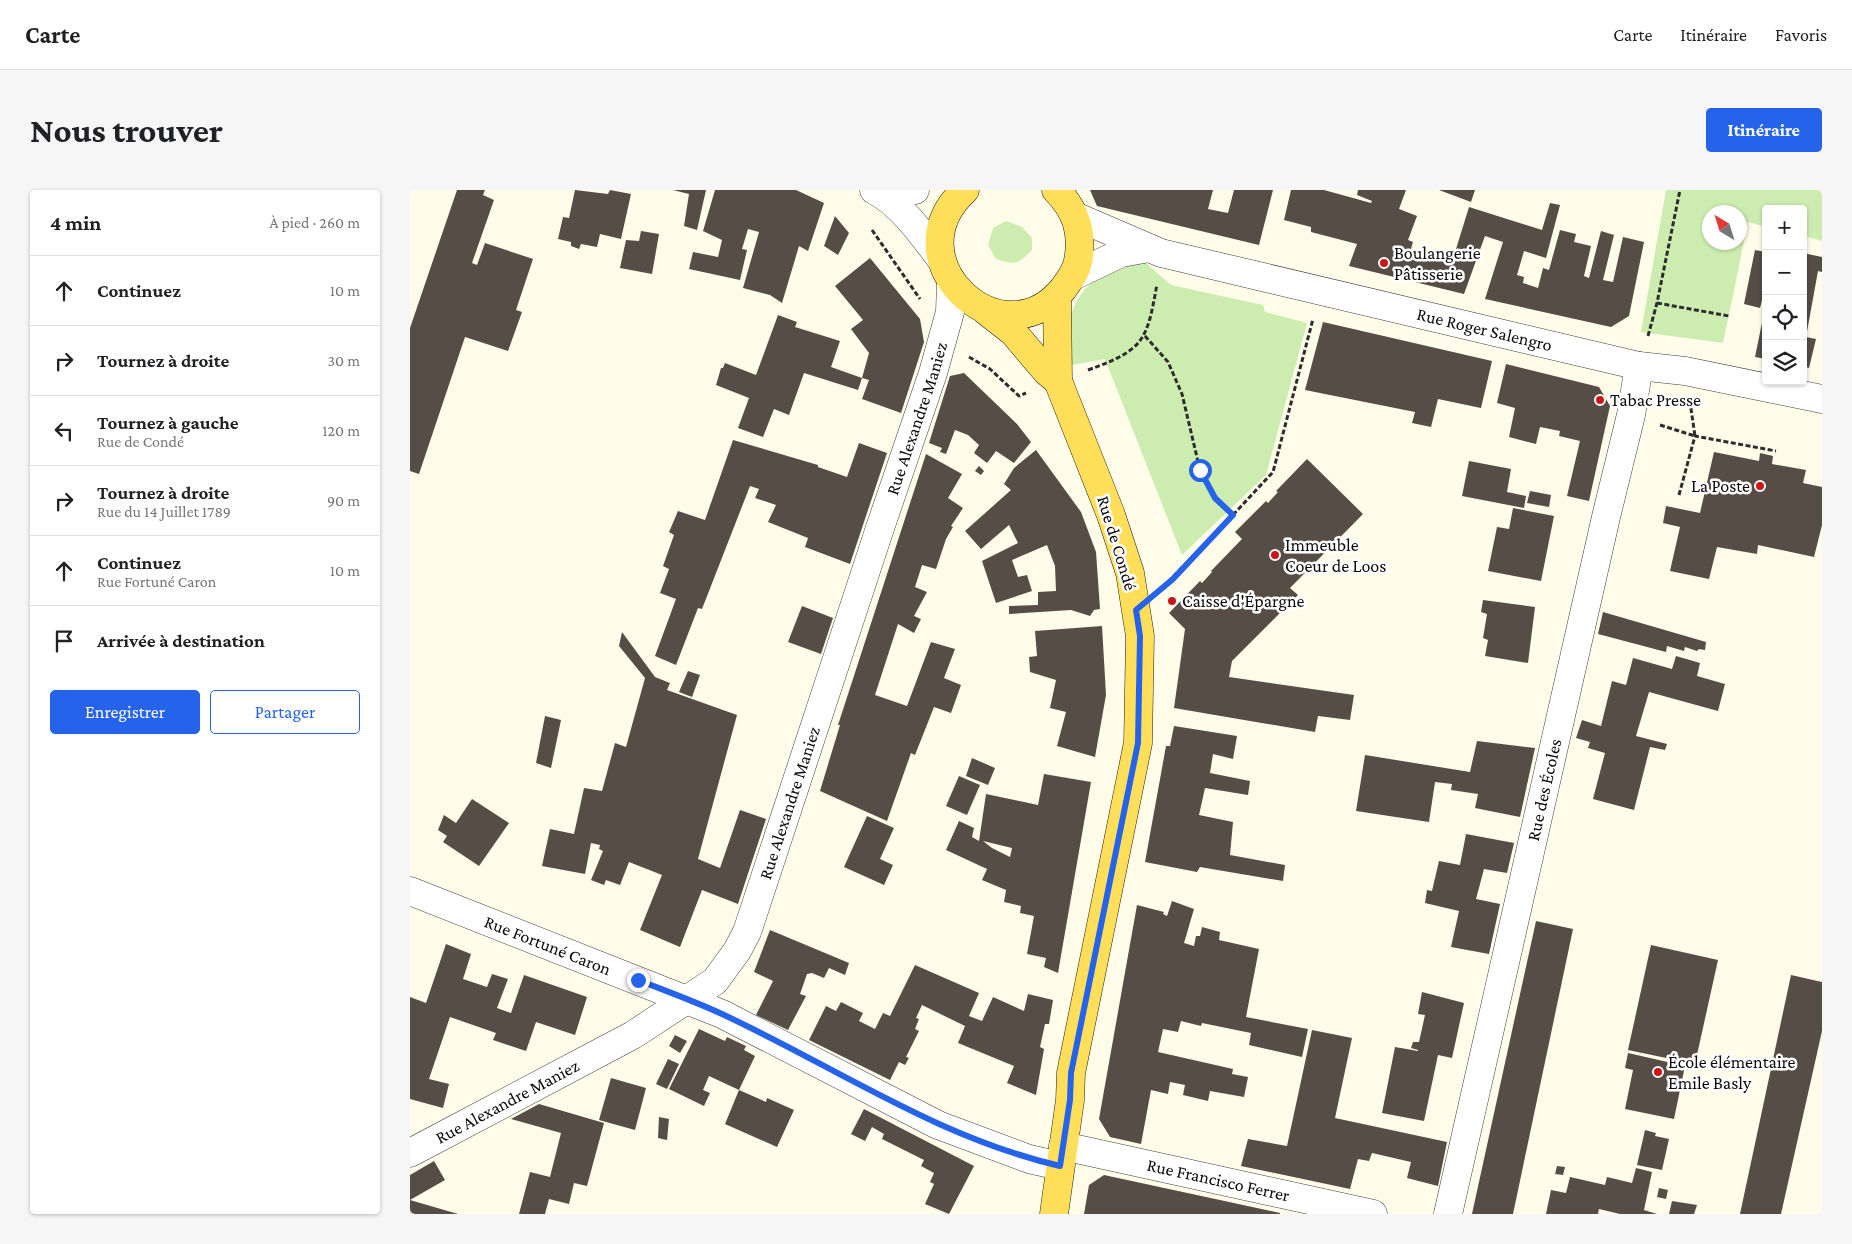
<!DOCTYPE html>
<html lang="fr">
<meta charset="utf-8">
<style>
:root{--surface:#fff;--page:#f6f6f6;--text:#202124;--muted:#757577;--line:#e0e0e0;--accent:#2563eb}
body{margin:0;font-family:"Crimson Pro",serif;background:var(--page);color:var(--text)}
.controls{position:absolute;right:15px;top:15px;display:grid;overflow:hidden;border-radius:5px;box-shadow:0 1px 4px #0004}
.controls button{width:45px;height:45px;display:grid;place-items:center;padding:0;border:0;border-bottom:1px solid var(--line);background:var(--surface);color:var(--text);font:25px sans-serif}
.compass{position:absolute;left:1292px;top:15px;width:45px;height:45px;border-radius:50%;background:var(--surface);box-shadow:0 1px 4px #0004;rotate:322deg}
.stop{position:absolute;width:15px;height:15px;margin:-11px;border:4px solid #2563eb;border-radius:50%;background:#fff}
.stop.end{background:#2563eb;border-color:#fff;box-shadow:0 1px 5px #0008}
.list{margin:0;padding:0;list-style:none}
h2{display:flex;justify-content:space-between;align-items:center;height:65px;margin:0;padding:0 20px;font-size:21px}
h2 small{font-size:16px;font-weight:400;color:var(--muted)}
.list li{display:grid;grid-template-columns:32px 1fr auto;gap:15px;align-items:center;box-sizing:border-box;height:70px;padding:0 20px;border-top:1px solid var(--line)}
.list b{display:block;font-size:19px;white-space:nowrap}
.list p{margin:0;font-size:16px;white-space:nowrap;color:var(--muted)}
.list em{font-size:16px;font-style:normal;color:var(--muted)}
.actions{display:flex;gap:10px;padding:15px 20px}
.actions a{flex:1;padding:11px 0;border:1px solid var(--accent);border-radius:5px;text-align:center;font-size:18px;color:var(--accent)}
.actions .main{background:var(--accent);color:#fff}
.icon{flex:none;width:28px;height:28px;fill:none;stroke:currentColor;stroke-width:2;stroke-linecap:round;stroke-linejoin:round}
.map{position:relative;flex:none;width:1412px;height:1024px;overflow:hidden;border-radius:5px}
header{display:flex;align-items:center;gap:30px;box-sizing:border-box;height:70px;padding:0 25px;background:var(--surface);border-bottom:1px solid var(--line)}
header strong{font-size:24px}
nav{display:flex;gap:28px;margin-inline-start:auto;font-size:18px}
.intro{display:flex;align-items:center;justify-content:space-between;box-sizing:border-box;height:120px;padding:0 30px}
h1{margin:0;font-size:35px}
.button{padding:12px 22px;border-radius:5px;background:var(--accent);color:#fff;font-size:18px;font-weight:700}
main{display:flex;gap:30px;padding:0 30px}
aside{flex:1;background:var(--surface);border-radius:5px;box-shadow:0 1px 4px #0004}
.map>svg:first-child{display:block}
.green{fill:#ccedaf;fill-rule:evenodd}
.building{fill:#554d46;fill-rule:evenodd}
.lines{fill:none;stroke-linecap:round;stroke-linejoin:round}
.minor-casing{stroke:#3e3e3e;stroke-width:29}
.major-casing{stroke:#1c1c1c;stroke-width:29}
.path{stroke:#2d2d2d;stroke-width:3;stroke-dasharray:5 2.5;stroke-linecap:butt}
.minor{stroke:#fff;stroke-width:28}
.major{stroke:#ffdf59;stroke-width:28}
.route{stroke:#2563eb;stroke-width:6}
.poi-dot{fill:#c71717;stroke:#fff;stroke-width:2}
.labels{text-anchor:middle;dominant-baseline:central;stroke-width:5;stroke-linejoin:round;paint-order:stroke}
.poi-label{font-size:18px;fill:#0b0b0b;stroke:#fff;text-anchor:start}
.street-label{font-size:18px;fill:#0b0b0b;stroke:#fff}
</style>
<header>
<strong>Carte</strong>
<nav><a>Carte</a><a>Itinéraire</a><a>Favoris</a></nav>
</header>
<div class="intro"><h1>Nous trouver</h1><a class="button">Itinéraire</a></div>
<main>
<aside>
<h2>4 min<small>À pied · 260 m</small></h2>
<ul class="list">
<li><svg class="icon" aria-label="ahead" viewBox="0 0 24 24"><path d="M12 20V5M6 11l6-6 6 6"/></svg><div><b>Continuez</b></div><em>10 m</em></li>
<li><svg class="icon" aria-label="right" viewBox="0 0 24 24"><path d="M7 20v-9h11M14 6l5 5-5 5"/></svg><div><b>Tournez à droite</b></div><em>30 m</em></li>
<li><svg class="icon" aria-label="left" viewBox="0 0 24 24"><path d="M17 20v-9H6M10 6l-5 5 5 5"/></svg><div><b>Tournez à gauche</b><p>Rue de Condé</p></div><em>120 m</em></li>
<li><svg class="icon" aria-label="right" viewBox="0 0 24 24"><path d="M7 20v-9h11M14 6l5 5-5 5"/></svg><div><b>Tournez à droite</b><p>Rue du 14 Juillet 1789</p></div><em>90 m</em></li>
<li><svg class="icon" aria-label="ahead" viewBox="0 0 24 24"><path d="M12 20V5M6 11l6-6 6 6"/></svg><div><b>Continuez</b><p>Rue Fortuné Caron</p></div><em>10 m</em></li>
<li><svg class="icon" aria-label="arrive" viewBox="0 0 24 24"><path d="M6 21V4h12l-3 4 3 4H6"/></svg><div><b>Arrivée à destination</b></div></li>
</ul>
<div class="actions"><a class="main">Enregistrer</a><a>Partager</a></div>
</aside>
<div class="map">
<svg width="1412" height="1024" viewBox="0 0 1412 1024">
<rect width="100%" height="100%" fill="#fffce9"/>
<g class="green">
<path d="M1256 0H1412V51L1393 46V19H1356V37L1338 32 1313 153 1231 142ZM1330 22V52H1300V22Z"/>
<path d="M596 31 612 37 622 48V60C608 75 604 75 586 69L578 55 583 38Z"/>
<path d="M735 72 761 95 853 115 855 122 897 133 856 285 772 365 695 169 662 175C660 167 657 157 656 148 656 143 659 135 660 129 669 92 699 76 735 72Z"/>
</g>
<g class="building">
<path d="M47 0H75L73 5 84 10 62 73 67 75 75 53 123 69 106 120 112 122 98 161 55 147 9 284 0 281V138Z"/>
<path d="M165 0 198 4 200 0 221 4 211 49 190 44 187 57 171 54 169 59 161 56V52L148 49 153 27 159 28Z"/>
<path d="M296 0 287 40 274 36 279 4 263 0Z"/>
<path d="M305 0H386L414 13 398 61 389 56 372 113 360 105 333 98 349 42 338 39 332 59 337 60 330 90 279 79 283 62 308 67 312 50 293 41Z"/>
<path d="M680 0H803L798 19 818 23 824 0H863L849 55 687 16Z"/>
<path d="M881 0H914L961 13 962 11 947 5 948 0H996L989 19 1007 26 998 50 1003 52 1000 62 1042 72 1059 17 1132 40 1140 13 1150 15 1136 68 1114 61 1107 85 1114 87 1113 93 1128 98 1133 78 1139 80 1150 40 1166 44 1164 52 1181 56 1174 86 1179 88 1191 41 1204 45 1193 90 1203 92 1213 47 1234 52 1219 126 1201 137 1075 109 1093 52 1075 46 1054 104 939 76 947 54 901 42V37L874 30Z"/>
<path d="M1029 0H1065L1061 12Z"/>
<path d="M425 26 439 43 428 65 414 56Z"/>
<path d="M231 41 249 44 242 84 210 78 216 50 229 51Z"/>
<path d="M1345 60 1356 62V95L1350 118 1334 114Z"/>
<path d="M1393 63 1412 67V82L1408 81 1396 147 1406 149 1399 178 1393 176Z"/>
<path d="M460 68 510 129 514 152 491 223 452 209 459 190 452 188 448 200 394 183 379 225 364 219 353 247 328 238 339 208 306 195 311 178H313L315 173 346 185 368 125 387 132 385 137 430 151 421 177 452 188 459 163 441 139 453 130 425 96Z"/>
<path d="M1355 118H1356V169L1345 167Z"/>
<path d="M913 132 1082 171 1071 218 1028 209 1021 237 1002 233 1005 222 895 200Z"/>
<path d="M1096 174 1189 197 1200 216 1179 311 1157 306 1170 251 1149 246 1150 241 1130 237 1126 254 1099 247 1105 218 1087 213Z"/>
<path d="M554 183 607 234 621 252 604 273 586 261 577 273 564 263 569 255 558 245 545 240 536 264 530 262 532 258 519 253 540 186Z"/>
<path d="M323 250 408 275V277L437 287 449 253 477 263 440 374 395 357 398 348 358 332 366 315 345 308 349 299 340 296 292 419 288 418 266 475 245 466 266 409 250 403 259 379 253 376 264 345 259 342 268 321 295 330Z"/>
<path d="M626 260 671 322 686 362 690 419 684 420 680 426 661 420 599 424V416L628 415V402L646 401 645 376 637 355 602 370 608 387 617 385 622 401 586 413 572 371 608 353 599 335 571 359 555 341 601 300 594 294 604 278Z"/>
<path d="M1304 262 1349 271 1350 263 1363 266 1362 274 1396 280 1393 293 1412 297V335L1404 367 1348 355 1347 364 1307 357 1299 389 1260 381 1270 337 1253 333 1256 316 1290 323Z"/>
<path d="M516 264 552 284 538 308 553 318 541 336 543 337 536 349 526 379 512 375 505 397 517 402 504 426 511 429 504 443 488 434 465 505 497 516 521 452 545 459 534 488 551 495 541 523 524 517 505 565 501 563 477 631 410 601 430 535H428Z"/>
<path d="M897 269 953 324 880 398 888 405 822 471 819 487 944 505 940 530 908 526 905 542 764 518 775 439 759 423 790 391 792 393 802 382 801 381 832 349 825 342 856 311 858 313 868 302 866 301Z"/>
<path d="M1059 271 1101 279 1097 302 1116 306 1114 318 1052 306Z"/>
<path d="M569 276 574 281 571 285 565 281Z"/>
<path d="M1120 301 1141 305 1139 317 1117 313Z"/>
<path d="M1103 318 1144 326 1131 391 1078 381 1087 337 1099 339Z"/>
<path d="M1073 410 1125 417 1118 473 1075 466 1078 450 1073 448 1077 424 1071 422Z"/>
<path d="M392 416 423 428 411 464 378 452Z"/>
<path d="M1193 422 1296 452 1295 460 1289 459 1287 461 1275 457 1274 461 1257 456 1256 462 1188 444Z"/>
<path d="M692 436 696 505 685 567 647 556 656 522 640 518 646 490 620 482 619 467 627 466 625 441Z"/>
<path d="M212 442 245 487 260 493 257 500 327 525 288 669 310 678 330 620 356 629 328 714 292 700 270 757 230 740 252 685 219 672 210 695 196 690 194 695 181 690 193 661 189 659 190 655 181 653 175 684 132 676 140 639 164 644 174 598 192 601 205 553 216 557 235 488 209 456Z"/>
<path d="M1266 466 1290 473 1287 486 1315 494 1308 521 1239 502 1226 546 1257 554 1255 560 1240 557 1224 620 1183 609 1195 563 1178 558 1180 552 1166 548 1172 530 1191 536 1202 491 1216 495 1223 468 1262 479Z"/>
<path d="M278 481 290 485 282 507 269 502Z"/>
<path d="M135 526 151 530 141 578 126 573Z"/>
<path d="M764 536 827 546 823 569 803 564 800 583 840 591 838 605 795 598 789 625 823 632 820 665 875 675 873 691 790 677 787 682 735 672 756 556H760Z"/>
<path d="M1067 551 1125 558 1110 627 1065 618 1068 604 1041 600 1042 594 1025 592 1019 632 946 621 955 565 1060 582Z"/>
<path d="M562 568 585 578 578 595 556 586Z"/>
<path d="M634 584 681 592 648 783 634 777 636 768 617 764 624 726 610 723 611 716 594 712 596 700 572 690 577 679 536 660 549 631 564 638 562 647 569 651 576 604 628 615ZM573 651 602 658 600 667 582 658Z"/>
<path d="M549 586 570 595 557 625 536 616Z"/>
<path d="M62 609 99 633 69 676 33 652 37 646 28 640 34 625 46 633Z"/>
<path d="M457 626 484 638 470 669 483 675 474 695 434 677Z"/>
<path d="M1056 644 1104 653 1097 683 1074 679 1066 709 1090 714 1079 764 1041 757 1049 721 1015 713 1017 700 1022 701 1029 671 1050 675Z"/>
<path d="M762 711 784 719 774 753 784 756 786 746H790L792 737 810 742 809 750 849 759 836 827 898 839 892 867 839 855 841 843 792 833 791 836 771 831 768 842 753 839 748 862 823 879 822 884 838 887 834 907 800 901 798 911 773 905 775 895 760 892 758 904 741 900 731 954 700 947 689 929 727 715 754 722 753 724 757 726Z"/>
<path d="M1126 731 1163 739 1103 1024H1062Z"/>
<path d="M360 740 439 773 435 785 419 778 414 788 402 783 397 784 390 804 396 806 378 840 346 825 363 791 344 782Z"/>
<path d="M36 754 61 764 53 789 77 797 82 784 98 789 87 818 101 823 114 785 177 807 165 845 126 832 116 861 83 850 86 843 40 827 19 889 39 894 33 918 0 909V807L16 813Z"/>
<path d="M1241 755 1308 770 1285 874 1218 860Z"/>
<path d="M505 775 569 803 559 826 572 831 583 807 614 821 618 804 643 810 639 834H635L630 857 634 859 626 905 597 893 604 876 548 853 555 836 512 815 506 828 509 829 505 839 509 841 496 867 499 868 495 875 489 872 480 890 399 850 416 816 426 821 431 812 453 823 449 831 465 839 473 823 480 826Z"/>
<path d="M1381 785 1412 792V841L1371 1024H1330Z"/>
<path d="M1012 802 1054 813 1042 868 1028 865 1014 931 972 923 985 857 1008 861V860L1001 858 1003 852H1009L1015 825 1008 824Z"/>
<path d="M289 839 315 851 317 847 336 856 334 860 345 866 329 900 299 886 293 900 300 903 294 916 259 899Z"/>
<path d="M902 840 942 848 925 928 1037 952 1028 996 997 988 1001 972 962 963 959 971 948 969 940 999 831 976 838 949 877 956Z"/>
<path d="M265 845 277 851 270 863 259 856Z"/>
<path d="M1218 863 1275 876 1264 929 1215 919 1223 880 1215 878Z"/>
<path d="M258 869 269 874 257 899 246 894Z"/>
<path d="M201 888 236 898 225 940 189 930Z"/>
<path d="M329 900 356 912 357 908 384 920 367 957 315 934Z"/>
<path d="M129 914 194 933 177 996 164 993 159 1014 139 1009 135 1024H109L120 982 140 987 151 943 101 929Z"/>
<path d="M454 919 564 976 539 1024 515 1014 524 994 520 992 524 983 511 976 514 970 472 949 474 944 462 937 455 951 441 944Z"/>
<path d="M249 927 259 929 257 950 248 948Z"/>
<path d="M1235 940 1246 943 1245 946 1259 949 1252 980 1227 975Z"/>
<path d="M24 971 35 990 0 1010 48 1024H0V985Z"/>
<path d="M1147 976 1155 977 1153 985 1145 984Z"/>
<path d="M1226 978 1242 982 1234 1020 1247 1024H1210L1189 1019 1188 1024H1136L1141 1000 1156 1003 1160 987 1195 995 1197 987 1222 993Z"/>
<path d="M694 985 870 1023V1024H674L679 995Z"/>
<path d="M1249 998 1258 1000 1256 1009 1247 1007Z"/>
<path d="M1262 1011 1287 1015 1284 1024H1259Z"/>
</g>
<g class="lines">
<g class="minor-casing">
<g id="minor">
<path d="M464 0C491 14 512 44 530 68"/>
<path d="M477 7 505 0"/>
<path id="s1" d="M665 26 751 63 1229 176 1275 181 1412 209"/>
<path d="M663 86 711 63 739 58"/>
<path id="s2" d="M0 701 312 824 528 935 619 969 650 976"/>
<path id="s3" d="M653 956 963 1024"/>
<path id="s4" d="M0 963 223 845 305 791 327 761 337 742 470 338 523 183 540 122 541 93"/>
<path id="s5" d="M1038 1024 1196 327 1221 225 1229 176"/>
</g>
</g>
<g class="major-casing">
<g id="major">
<path d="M555 0C479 70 592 174 653 99 661 88 668 79 669 65 672 39 665 19 646 0"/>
<path d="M576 121 603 142 636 181 648 191"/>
<path d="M644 1024 660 910 661 883 728 553 730 446 720 383 701 325 648 191 647 106"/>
</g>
</g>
<g class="path">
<path d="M462 40 510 109"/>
<path d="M1247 113 1319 126"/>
<path d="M735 146 758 172 772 204 790 280 805 309 823 325 753 397"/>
<path d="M1238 146 1247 113 1270 0"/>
<path d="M559 167 580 179 609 206 616 203"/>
<path d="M678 180C734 160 737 151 747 94"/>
<path d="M1250 235 1285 246 1280 212"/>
<path d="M1269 305 1285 246 1366 261"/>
<path d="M823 325 863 282 903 129"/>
</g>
<use href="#minor" class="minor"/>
<use href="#major" class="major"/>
</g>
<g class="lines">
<path class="route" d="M228 790C256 801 284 811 312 824 426 877 526 947 650 976L660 910 661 883 728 553 730 446 726 420 763 389 823 325 805 308 790 280"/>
</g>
<g class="poi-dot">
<circle cx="974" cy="73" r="5"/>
<circle cx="1190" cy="210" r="5"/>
<circle cx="1350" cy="296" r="5"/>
<circle cx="865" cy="365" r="5"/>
<circle cx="762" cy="411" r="5"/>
<circle cx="1248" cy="882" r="5"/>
</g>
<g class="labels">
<g class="poi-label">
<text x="984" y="63">Boulangerie<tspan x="984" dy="21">Pâtisserie</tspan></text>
<text x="1200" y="210">Tabac Presse</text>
<text x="1340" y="296" text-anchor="end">La Poste</text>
<text x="875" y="355">Immeuble<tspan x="875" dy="21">Coeur de Loos</tspan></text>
<text x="772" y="411">Caisse d'Épargne</text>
<text x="1258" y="872">École élémentaire<tspan x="1258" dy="21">Emile Basly</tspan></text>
</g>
<g class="street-label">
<text stroke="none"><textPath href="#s1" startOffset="426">Rue Roger Salengro</textPath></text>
<text stroke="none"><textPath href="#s4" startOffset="950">Rue Alexandre Maniez</textPath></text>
<text transform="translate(707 353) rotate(73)">Rue de Condé</text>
<text stroke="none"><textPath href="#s5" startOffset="435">Rue des Écoles</textPath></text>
<text stroke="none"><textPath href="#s4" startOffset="545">Rue Alexandre Maniez</textPath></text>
<text stroke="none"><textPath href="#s2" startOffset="148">Rue Fortuné Caron</textPath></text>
<text stroke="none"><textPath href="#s4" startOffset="110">Rue Alexandre Maniez</textPath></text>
<text stroke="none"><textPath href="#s3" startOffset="159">Rue Francisco Ferrer</textPath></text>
</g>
</g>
</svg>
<div class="controls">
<button>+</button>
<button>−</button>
<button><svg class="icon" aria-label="locate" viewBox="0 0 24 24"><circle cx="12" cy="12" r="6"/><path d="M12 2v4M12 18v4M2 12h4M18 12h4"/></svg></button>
<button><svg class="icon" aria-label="layers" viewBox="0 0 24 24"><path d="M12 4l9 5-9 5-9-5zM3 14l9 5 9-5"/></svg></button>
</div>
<svg class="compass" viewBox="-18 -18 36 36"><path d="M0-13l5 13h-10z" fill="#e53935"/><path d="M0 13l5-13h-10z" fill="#757577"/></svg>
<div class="stop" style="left:790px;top:280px"></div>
<div class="stop end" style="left:228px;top:790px"></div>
</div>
</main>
